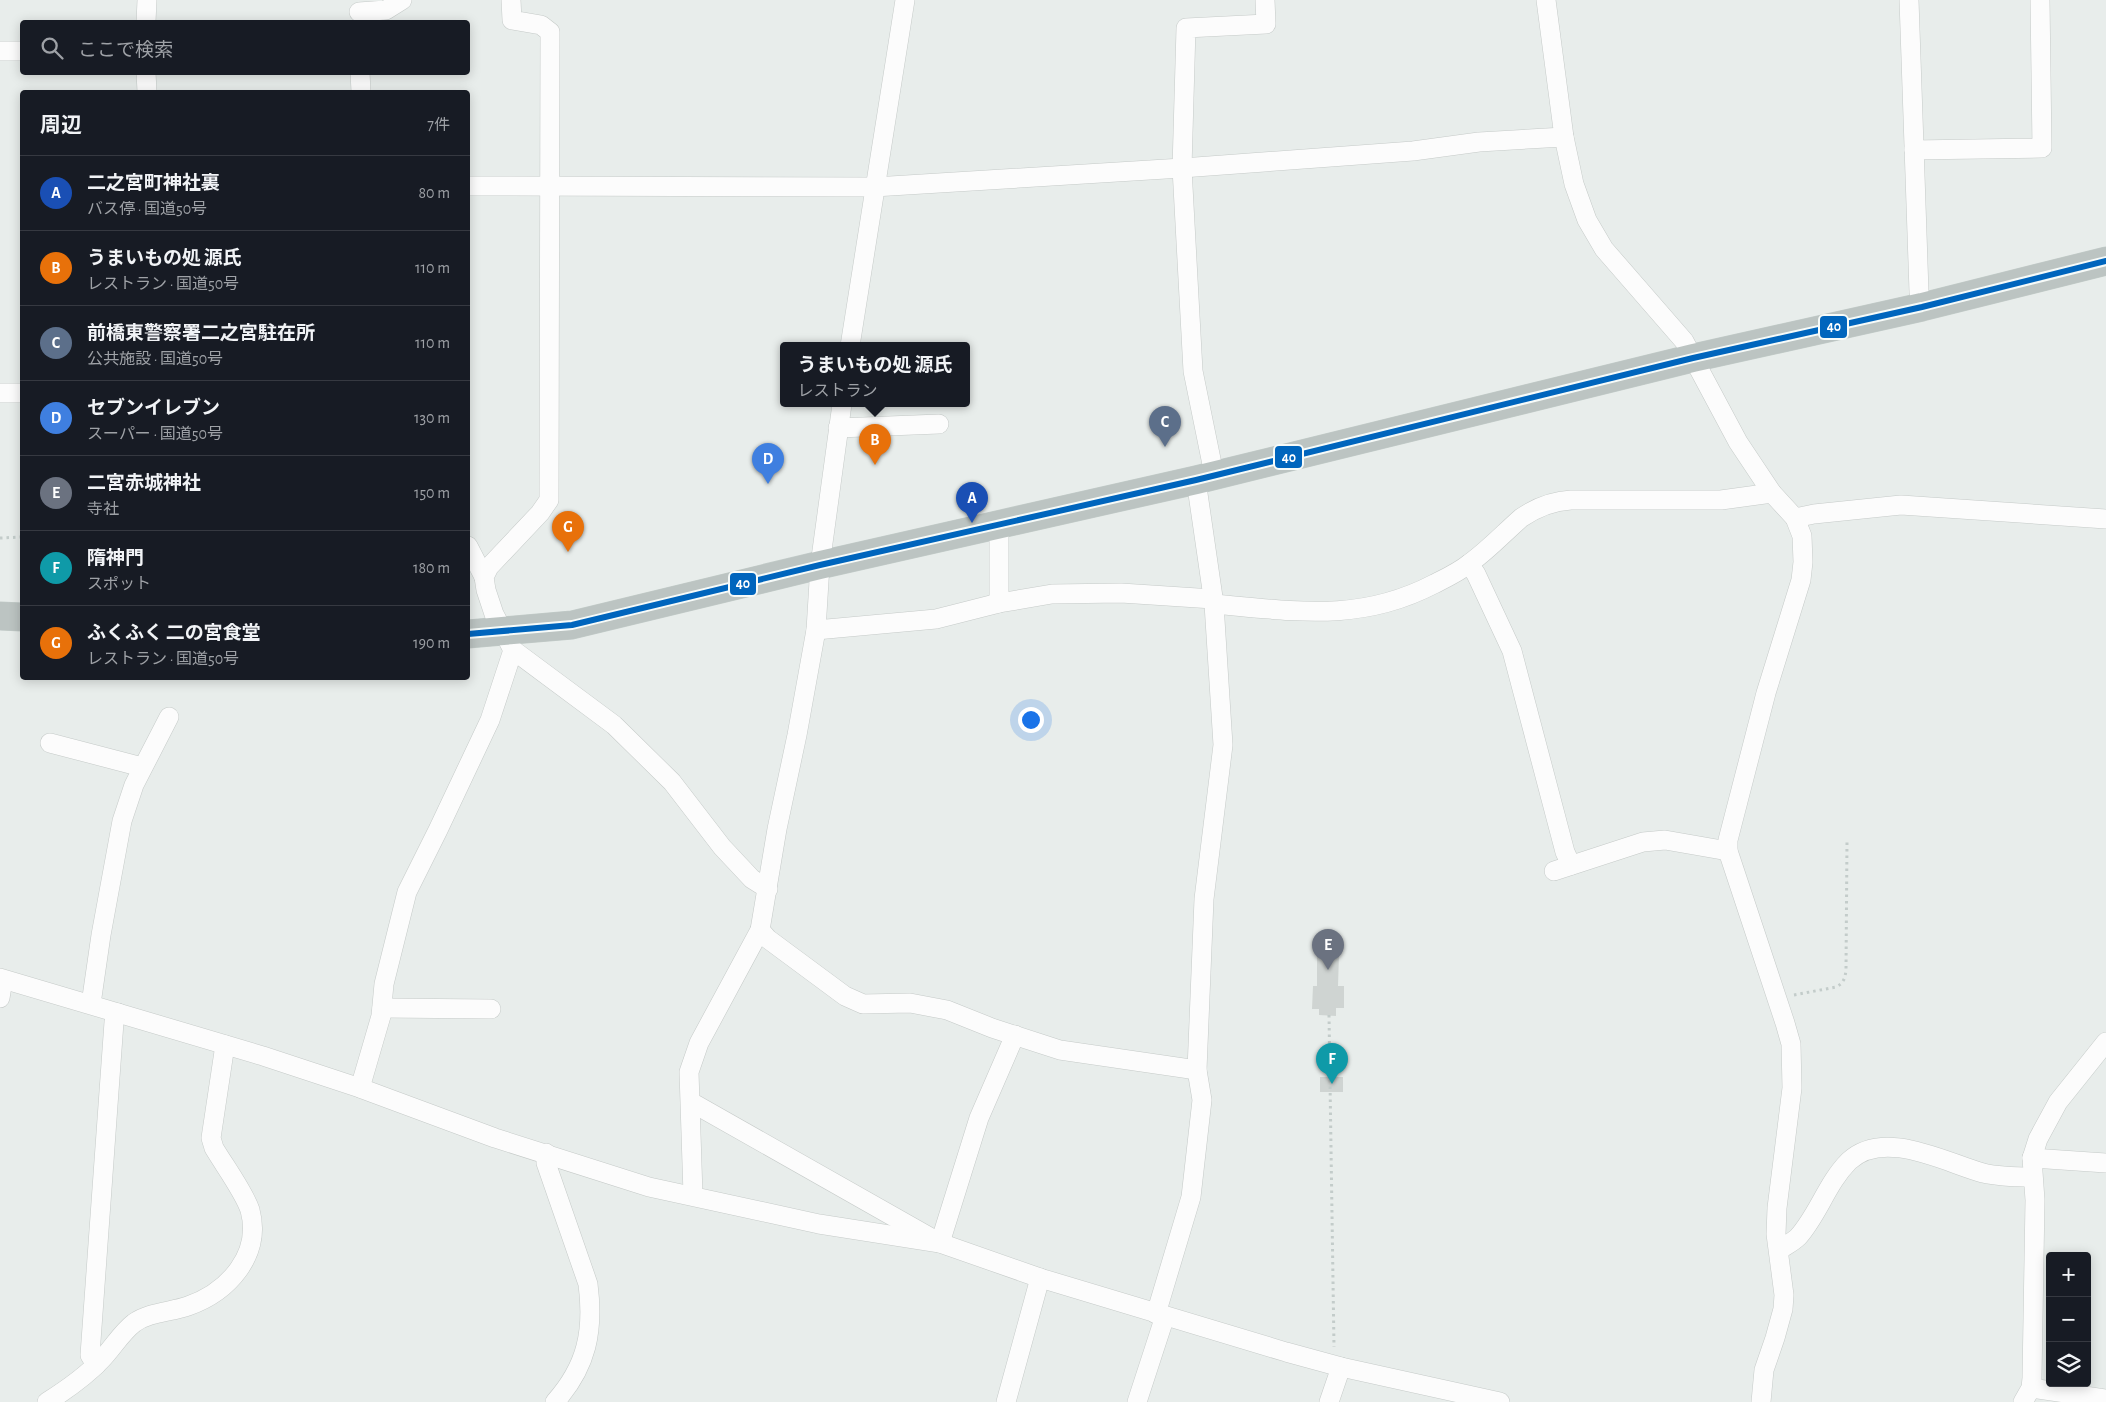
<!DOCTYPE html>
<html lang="ja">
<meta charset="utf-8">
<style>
:root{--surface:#171b24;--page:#242831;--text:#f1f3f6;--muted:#9ea1a6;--line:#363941;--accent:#697e78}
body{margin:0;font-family:"Alegreya Sans","Noto Sans JP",sans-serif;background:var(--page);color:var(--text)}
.controls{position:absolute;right:15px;bottom:15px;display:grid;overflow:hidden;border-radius:5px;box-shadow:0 2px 12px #0003}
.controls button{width:45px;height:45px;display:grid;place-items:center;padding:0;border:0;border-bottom:1px solid var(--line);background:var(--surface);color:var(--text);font:25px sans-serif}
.you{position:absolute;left:1030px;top:719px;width:18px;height:18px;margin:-12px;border:4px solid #fff;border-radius:50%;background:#1a73e8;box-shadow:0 0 0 8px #1a73e833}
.badge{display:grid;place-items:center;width:32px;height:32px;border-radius:50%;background:var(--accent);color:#fff;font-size:16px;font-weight:700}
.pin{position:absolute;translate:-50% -41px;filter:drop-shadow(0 1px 2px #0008)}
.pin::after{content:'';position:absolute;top:26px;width:18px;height:15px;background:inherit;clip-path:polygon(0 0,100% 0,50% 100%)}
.popup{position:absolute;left:780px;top:342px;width:190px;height:65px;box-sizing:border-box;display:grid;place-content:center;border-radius:5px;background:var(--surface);filter:drop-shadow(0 1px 4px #0005);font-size:16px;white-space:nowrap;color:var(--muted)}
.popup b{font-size:19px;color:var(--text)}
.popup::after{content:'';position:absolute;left:50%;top:100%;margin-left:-10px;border:10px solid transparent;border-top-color:var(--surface)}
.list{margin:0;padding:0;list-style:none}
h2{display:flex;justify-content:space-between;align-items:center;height:65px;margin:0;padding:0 20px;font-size:21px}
h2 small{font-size:16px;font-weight:400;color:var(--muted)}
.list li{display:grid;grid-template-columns:32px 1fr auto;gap:15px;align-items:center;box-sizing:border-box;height:75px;padding:0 20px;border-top:1px solid var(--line)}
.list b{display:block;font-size:19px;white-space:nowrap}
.list p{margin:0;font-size:16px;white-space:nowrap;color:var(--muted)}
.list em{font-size:16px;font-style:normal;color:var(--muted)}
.icon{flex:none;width:28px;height:28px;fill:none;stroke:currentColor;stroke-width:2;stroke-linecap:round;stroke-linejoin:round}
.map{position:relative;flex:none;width:2106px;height:1402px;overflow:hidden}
.search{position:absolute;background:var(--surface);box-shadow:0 2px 12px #0003;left:20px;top:20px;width:450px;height:55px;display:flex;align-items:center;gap:12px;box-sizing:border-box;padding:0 18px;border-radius:5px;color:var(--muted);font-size:19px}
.panel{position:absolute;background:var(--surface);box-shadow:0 2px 12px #0003;left:20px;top:90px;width:450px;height:590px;border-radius:5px}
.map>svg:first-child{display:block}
.building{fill:#cfd4d2}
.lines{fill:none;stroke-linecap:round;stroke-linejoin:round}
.minor-casing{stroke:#c5cac8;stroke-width:20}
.highway-casing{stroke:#c3ccc9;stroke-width:29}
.path{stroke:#c3ccca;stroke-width:3;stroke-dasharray:2.5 4;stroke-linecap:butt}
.minor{stroke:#fcfcfc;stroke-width:19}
.highway{stroke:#bcc4c2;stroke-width:28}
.bus-1-casing{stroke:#f7fbf9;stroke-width:10}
.bus-1{stroke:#0065bd;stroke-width:6}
.line-badge{stroke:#f7fbf9;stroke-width:2}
.badge-label{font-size:14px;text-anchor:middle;font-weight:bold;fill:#fff}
</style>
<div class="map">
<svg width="2106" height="1402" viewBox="0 0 2106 1402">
<rect width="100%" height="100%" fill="#e8edeb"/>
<g class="building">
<path d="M1317 954H1339L1338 986H1344V1008H1336V1016L1319 1015V1009H1312L1313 986H1317Z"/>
<rect x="1320" y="1077" width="23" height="15"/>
</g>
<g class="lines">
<g class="minor-casing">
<g id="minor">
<path d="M511 0 512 20 541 25 550 32 549 500 540 513 489 567 484 577 486 590 494 614 513 650 614 725 672 782 722 847 752 879 768 889"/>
<path d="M1546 0 1564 137 1574 184 1587 220 1604 249 1684 341 1738 442 1772 493 1795 518 1802 536 1803 562 1801 580 1766 693 1728 840V851L1785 1023 1791 1044 1792 1088 1777 1208 1776 1234 1784 1295 1783 1309 1775 1338 1764 1370 1761 1402"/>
<path d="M1909 0 1919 292 1922 307"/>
<path d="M359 12 386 10 402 0"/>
<path d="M146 22 147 0"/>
<path d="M0 51H22"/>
<path d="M146 72 147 92"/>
<path d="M360 72 361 92"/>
<path d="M1914 150 2042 148 2040 0"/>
<path d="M468 186 874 187 1182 168 1413 151 1479 142 1564 137"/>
<path d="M850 346 905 0"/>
<path d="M0 393H22"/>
<path d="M838 428 939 424"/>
<path d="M1214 474 1193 371 1182 168 1186 28 1266 24 1265 0"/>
<path d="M1795 518 1814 514 1901 505 2106 519"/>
<path d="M999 524V603"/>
<path d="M468 546 484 577"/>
<path d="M1469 564 1476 574 1512 651 1565 852 1571 865"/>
<path d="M1214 604C1294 611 1359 623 1434 584 1446 578 1459 572 1470 563 1488 550 1504 533 1521 518 1537 507 1553 501 1571 500H1721L1772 493"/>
<path d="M816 630 936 619 999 603 1052 594 1121 593 1213 599"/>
<path d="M50 743 142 767"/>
<path d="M1554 871 1643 842 1665 840 1728 851"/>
<path d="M760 930 768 939 845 996 863 1004 910 1003 947 1010 992 1028 1060 1050 1197 1070"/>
<path d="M0 978 263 1056 360 1088 495 1138 649 1187 819 1224 940 1243 1040 1278 1286 1352 1341 1367 1500 1402"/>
<path d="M0 998 3 980"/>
<path d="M91 1004 101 935 122 821 134 785 169 717"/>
<path d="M382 1008 491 1009"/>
<path d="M360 1088 381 1016 384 984 407 892 438 830 490 720 513 650"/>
<path d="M691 1102 940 1243 979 1118 1015 1035"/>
<path d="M546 1153V1163L588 1284C594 1331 587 1366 555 1402"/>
<path d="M2032 1158 2106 1163"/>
<path d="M693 1195 689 1072 699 1043 760 930 777 829 797 735 816 630 820 565 842 404"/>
<path d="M1779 1250C1785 1246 1793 1242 1798 1237 1818 1215 1827 1183 1849 1161 1884 1128 1946 1163 1983 1173 2000 1177 2016 1177 2032 1177"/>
<path d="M1156 1314 1191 1197 1202 1100 1197 1070 1204 899 1223 745 1214 604 1196 480"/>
<path d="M96 1365 90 1355 114 1022 118 1013"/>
<path d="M2031 1388 2106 1399"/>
<path d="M47 1402C66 1390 86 1376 101 1360 112 1349 121 1333 134 1323 149 1312 171 1312 188 1306 228 1292 262 1255 250 1210 244 1192 224 1165 214 1148L211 1138 225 1045"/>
<path d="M1006 1402 1040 1278"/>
<path d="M1137 1402 1165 1316"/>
<path d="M1329 1402 1341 1367"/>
<path d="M2023 1402 2031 1388 2032 1378 2035 1200 2032 1158 2038 1139 2058 1102 2106 1042"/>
</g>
</g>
<g class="highway-casing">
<g id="highway">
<path d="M0 616 22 617"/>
<path d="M468 634 572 625 820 565 1196 480 1693 358 1922 307 2106 261"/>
</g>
</g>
<g class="path">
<path d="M0 538 22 537"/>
<path d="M1794 995 1836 987C1844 983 1845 978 1846 970L1847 840"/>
<path d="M1329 1015 1334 1347"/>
</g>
<use href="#minor" class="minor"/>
<use href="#highway" class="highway"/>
<g class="bus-1-casing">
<path id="bus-1" d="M468 634 572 625 820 565 1196 480 1693 358 1922 307 2106 261"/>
</g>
<use href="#bus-1" class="bus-1"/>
</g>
<g class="line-badge">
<rect x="1819" y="315" width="29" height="24" rx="5" fill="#0065bd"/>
<rect x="1274" y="445" width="29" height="24" rx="5" fill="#0065bd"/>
<rect x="729" y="572" width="28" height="24" rx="5" fill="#0065bd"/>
</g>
<g class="badge-label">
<text x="1834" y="331">40</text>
<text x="1289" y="462">40</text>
<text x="743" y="588">40</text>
</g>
</svg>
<div class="controls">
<button>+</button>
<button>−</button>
<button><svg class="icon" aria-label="layers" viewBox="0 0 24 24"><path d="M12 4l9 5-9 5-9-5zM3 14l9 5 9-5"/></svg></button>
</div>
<div class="you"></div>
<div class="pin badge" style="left:972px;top:523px;background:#1a4fb4">A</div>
<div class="pin badge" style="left:875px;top:465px;background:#e8710a">B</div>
<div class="popup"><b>うまいもの処 源氏</b>レストラン</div>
<div class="pin badge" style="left:1165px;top:447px;background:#5c6f8a">C</div>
<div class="pin badge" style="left:768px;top:484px;background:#3f7fe0">D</div>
<div class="pin badge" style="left:1328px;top:970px;background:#6b7280">E</div>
<div class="pin badge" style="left:1332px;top:1084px;background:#0f9aa8">F</div>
<div class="pin badge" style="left:568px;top:552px;background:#e8710a">G</div>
<div class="search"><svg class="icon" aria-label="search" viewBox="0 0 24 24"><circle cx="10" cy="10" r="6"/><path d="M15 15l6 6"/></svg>ここで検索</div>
<section class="panel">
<h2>周辺<small>7件</small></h2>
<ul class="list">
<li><span class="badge" style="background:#1a4fb4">A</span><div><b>二之宮町神社裏</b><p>バス停 · 国道50号</p></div><em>80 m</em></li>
<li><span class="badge" style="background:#e8710a">B</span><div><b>うまいもの処 源氏</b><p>レストラン · 国道50号</p></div><em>110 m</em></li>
<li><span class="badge" style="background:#5c6f8a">C</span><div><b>前橋東警察署二之宮駐在所</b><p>公共施設 · 国道50号</p></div><em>110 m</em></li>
<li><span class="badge" style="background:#3f7fe0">D</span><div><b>セブンイレブン</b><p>スーパー · 国道50号</p></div><em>130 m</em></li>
<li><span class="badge" style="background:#6b7280">E</span><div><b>二宮赤城神社</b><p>寺社</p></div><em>150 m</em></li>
<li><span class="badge" style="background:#0f9aa8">F</span><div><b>隋神門</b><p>スポット</p></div><em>180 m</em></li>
<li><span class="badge" style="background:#e8710a">G</span><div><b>ふくふく 二の宮食堂</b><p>レストラン · 国道50号</p></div><em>190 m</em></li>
</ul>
</section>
</div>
